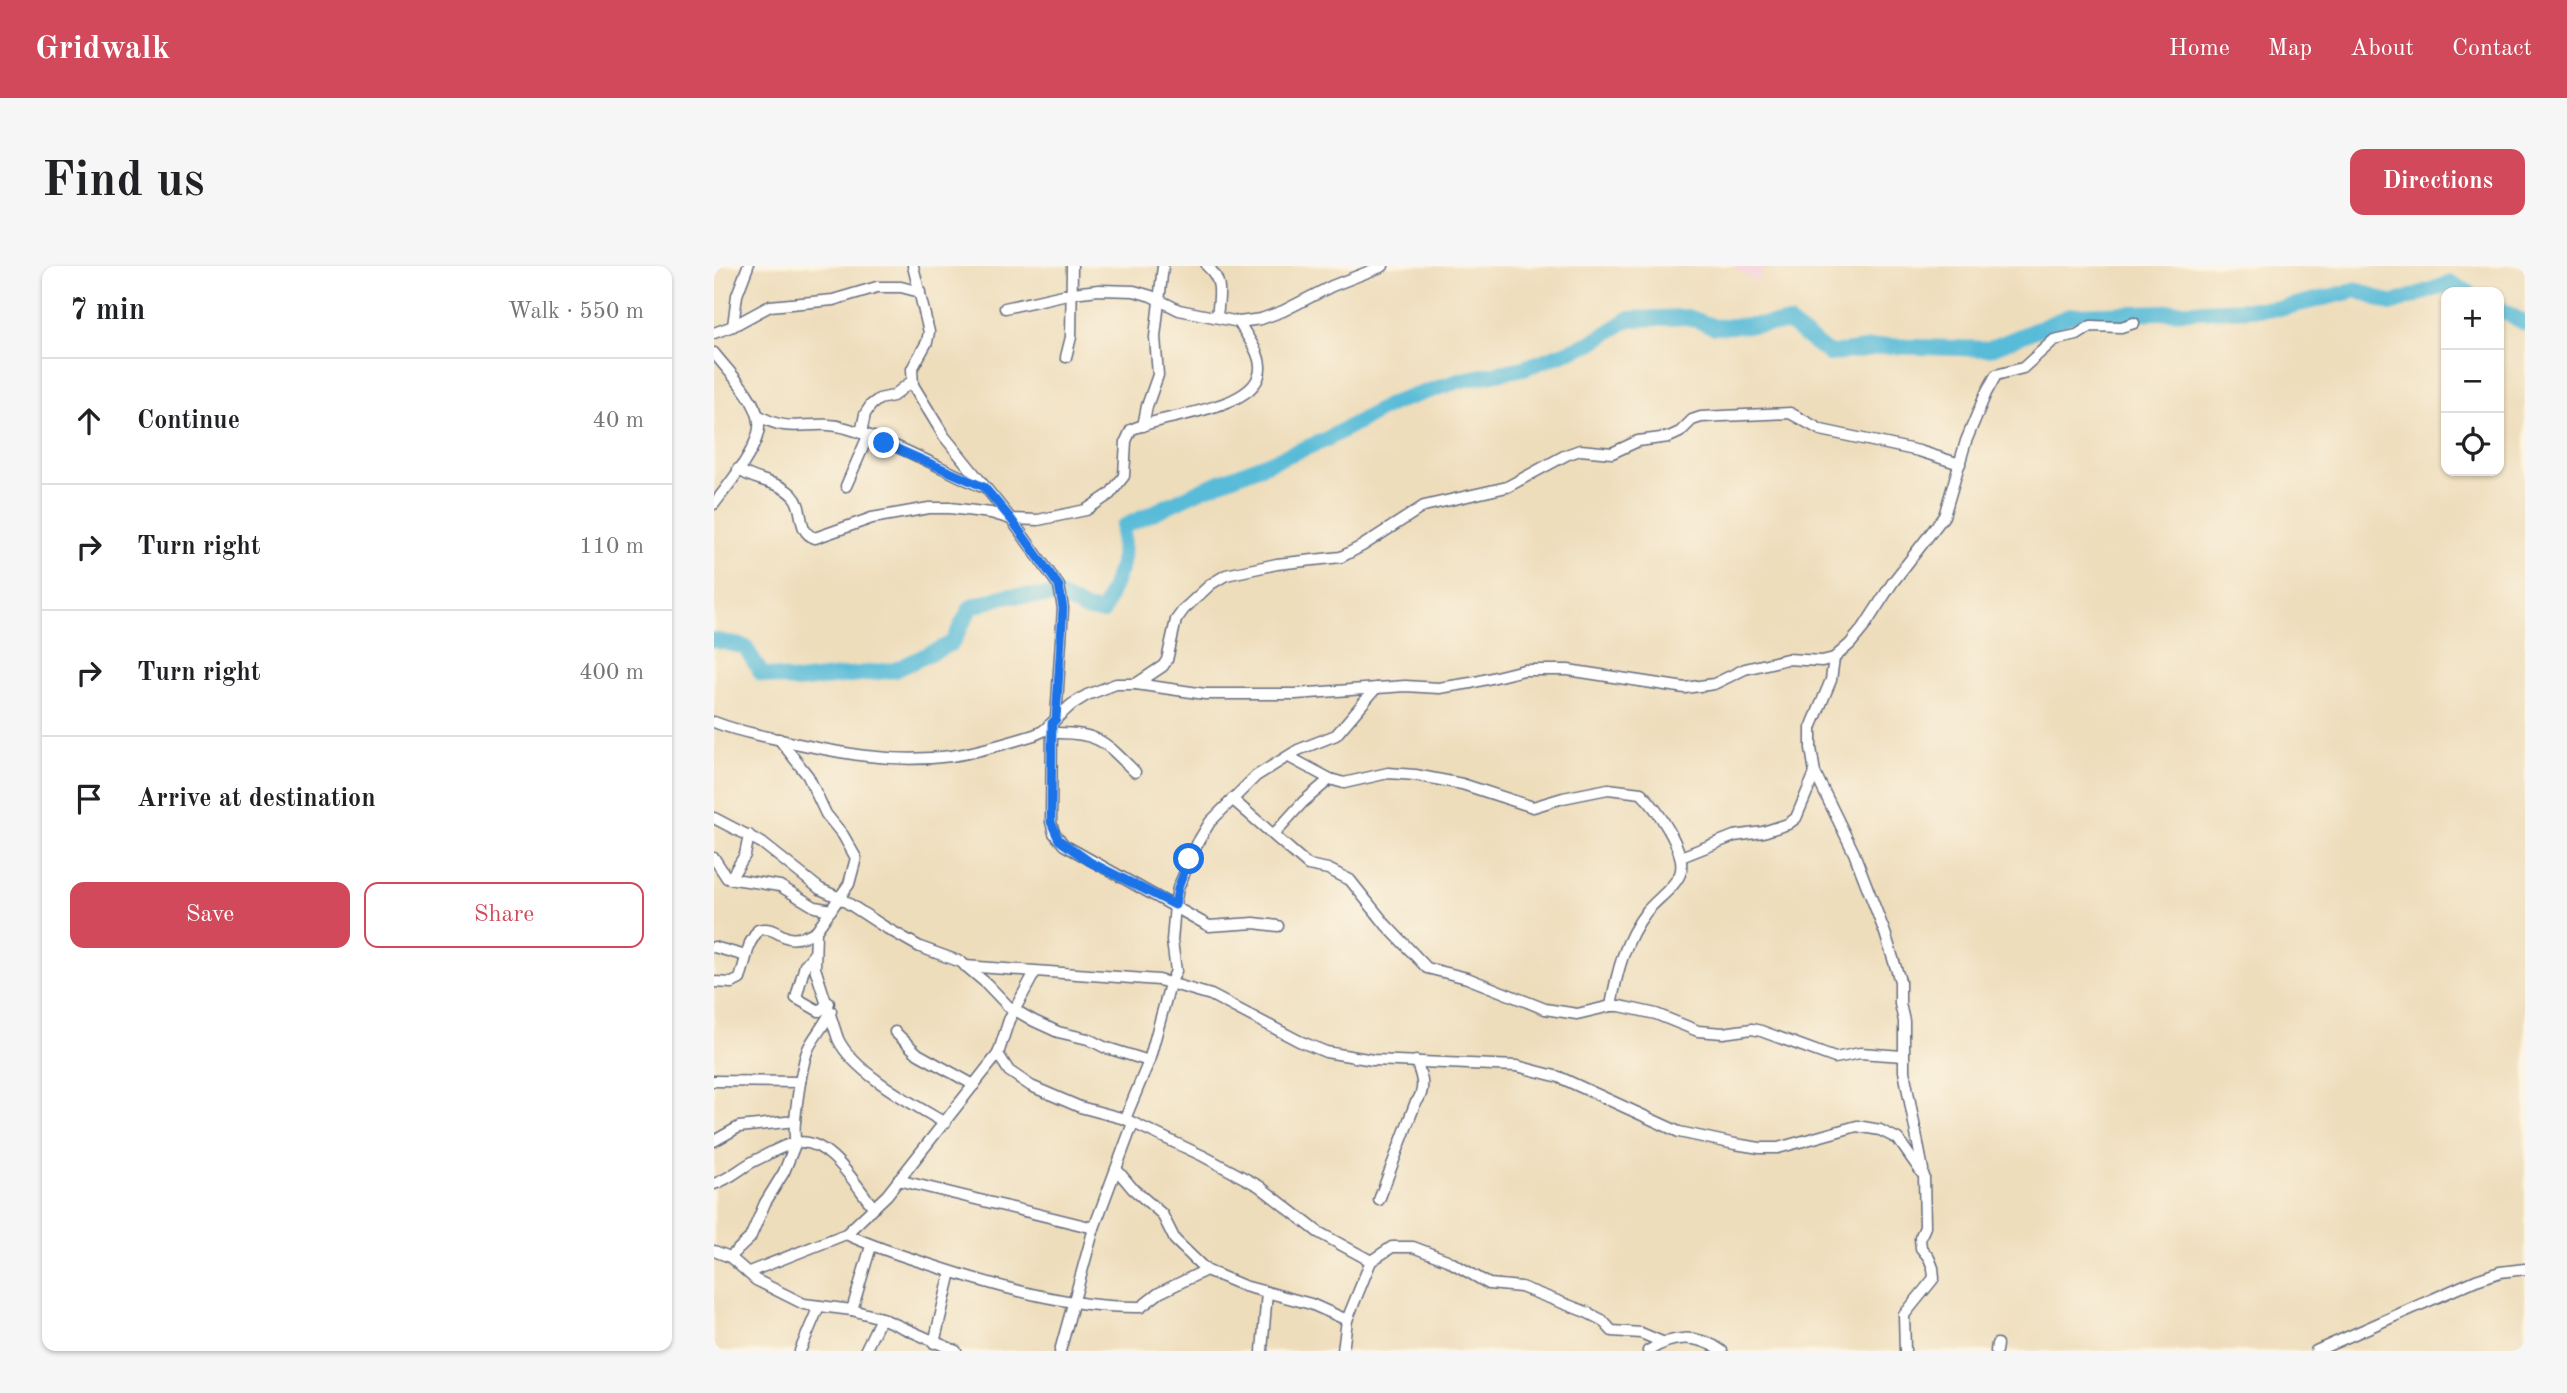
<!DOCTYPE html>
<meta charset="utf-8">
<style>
:root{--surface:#fff;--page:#f6f6f6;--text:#202124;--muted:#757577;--line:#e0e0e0;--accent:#d1495b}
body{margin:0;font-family:"Old Standard TT",serif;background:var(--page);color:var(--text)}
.controls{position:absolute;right:21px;top:21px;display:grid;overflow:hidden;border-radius:14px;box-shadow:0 2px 5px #0004}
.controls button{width:63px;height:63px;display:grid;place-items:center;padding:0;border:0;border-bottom:2px solid var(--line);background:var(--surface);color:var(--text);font:35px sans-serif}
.stop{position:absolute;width:21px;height:21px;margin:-16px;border:5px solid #1a73e8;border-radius:50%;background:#fff}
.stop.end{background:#1a73e8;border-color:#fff;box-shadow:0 2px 7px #0008}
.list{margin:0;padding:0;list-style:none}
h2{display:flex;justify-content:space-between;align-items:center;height:91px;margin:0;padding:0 28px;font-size:30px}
h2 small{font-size:23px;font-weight:400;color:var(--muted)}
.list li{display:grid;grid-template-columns:46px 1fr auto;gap:21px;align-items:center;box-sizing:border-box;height:126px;padding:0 28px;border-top:2px solid var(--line)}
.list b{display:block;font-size:26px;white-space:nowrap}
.list em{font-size:23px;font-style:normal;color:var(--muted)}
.actions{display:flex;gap:14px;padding:21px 28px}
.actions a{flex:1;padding:16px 0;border:2px solid var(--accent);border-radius:14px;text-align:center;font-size:24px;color:var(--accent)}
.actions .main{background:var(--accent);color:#fff}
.icon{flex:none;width:38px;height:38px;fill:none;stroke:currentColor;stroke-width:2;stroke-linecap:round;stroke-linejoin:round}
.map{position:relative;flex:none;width:1811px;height:1085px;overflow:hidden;border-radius:14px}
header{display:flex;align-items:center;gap:42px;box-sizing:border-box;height:98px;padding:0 35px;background:var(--accent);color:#fff}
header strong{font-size:33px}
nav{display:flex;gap:38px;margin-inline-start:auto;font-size:24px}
.intro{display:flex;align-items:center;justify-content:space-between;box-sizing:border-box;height:168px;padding:0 42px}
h1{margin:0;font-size:49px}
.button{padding:18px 32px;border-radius:14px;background:var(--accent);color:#fff;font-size:24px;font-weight:700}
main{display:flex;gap:42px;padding:0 42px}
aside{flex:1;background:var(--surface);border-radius:14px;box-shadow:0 2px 5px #0004}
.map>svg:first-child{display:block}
.built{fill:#f5cfdb}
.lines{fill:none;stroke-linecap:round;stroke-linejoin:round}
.river{stroke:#59bbd8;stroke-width:16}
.minor-casing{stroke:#656c7f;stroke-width:13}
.minor{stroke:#fff;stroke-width:10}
.route{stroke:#1a73e8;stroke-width:9}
</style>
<header>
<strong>Gridwalk</strong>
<nav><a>Home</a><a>Map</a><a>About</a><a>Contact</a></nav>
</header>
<div class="intro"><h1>Find us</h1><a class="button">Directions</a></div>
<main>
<aside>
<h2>7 min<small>Walk · 550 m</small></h2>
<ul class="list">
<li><svg class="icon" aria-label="ahead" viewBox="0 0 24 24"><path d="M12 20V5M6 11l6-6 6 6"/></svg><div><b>Continue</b></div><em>40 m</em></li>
<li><svg class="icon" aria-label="right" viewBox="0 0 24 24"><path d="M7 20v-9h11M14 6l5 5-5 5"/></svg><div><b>Turn right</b></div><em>110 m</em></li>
<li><svg class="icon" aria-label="right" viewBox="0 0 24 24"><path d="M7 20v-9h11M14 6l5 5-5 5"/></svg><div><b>Turn right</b></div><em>400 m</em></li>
<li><svg class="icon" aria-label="arrive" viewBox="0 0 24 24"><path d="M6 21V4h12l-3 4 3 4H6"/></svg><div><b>Arrive at destination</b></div></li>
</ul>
<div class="actions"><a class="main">Save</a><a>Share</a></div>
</aside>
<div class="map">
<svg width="1811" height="1085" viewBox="0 0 1811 1085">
<rect width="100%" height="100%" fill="#fcf5e5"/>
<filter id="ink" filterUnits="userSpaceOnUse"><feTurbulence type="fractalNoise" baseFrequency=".0143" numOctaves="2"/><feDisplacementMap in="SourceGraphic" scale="14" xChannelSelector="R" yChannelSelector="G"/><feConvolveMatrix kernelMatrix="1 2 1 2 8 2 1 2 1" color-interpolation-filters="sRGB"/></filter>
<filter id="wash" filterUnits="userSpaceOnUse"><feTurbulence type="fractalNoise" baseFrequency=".00686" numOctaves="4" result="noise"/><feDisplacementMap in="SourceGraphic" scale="28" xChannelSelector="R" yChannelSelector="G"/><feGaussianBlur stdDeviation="1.57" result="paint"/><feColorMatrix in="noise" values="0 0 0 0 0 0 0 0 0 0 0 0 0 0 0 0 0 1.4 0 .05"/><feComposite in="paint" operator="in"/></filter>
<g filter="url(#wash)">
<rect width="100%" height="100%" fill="#edb"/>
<path class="built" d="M1018 0H1052L1042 16Z"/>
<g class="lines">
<g class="river">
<path d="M1785 43 1811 57"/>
<path d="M0 374 31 381 48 408 83 415 181 404 238 377 257 341 291 330H346L370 343 389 346 408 298 409 261 489 223 609 175 679 137 748 114 810 102 877 77 915 53 974 51 1001 61 1075 57 1115 88 1172 80 1275 83 1358 49 1569 42 1643 24 1677 38 1737 17 1754 26"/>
</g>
</g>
</g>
<g filter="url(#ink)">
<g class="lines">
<g class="minor-casing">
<g id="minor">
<path d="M199 0 215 66 213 76 198 103 199 119 230 170 297 253 345 320 349 342 342 453"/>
<path d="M493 0C510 15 505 30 503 50"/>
<path d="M291 42 358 27 385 24 420 25 437 30 465 44 525 56 547 53 569 45 618 20 669 0"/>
<path d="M19 60 23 29 34 0"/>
<path d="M0 67 19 60 56 40 119 34 163 21H187L206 26"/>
<path d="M0 87C14 105 43 133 45 156 48 178 14 220 0 238"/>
<path d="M352 91 357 71 358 0"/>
<path d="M44 149C77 170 97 152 132 162 178 175 222 200 266 220"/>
<path d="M429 160 433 140 444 109 441 71 449 0"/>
<path d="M147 167 151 148 157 139 165 133 179 130 198 115"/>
<path d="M24 203C40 216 65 214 79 230 91 242 82 266 101 272L158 252 215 242H236L277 247 297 253 324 254 372 244 396 228 410 210 412 175 417 164C446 148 549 145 546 100 545 84 532 70 525 56"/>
<path d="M132 220 154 170"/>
<path d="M1120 392 1117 414 1097 462V482L1101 507 1140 587 1171 667 1186 715V738L1190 755V805L1209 904"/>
<path d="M422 418 449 400 453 394 462 354 470 343 497 318 512 309 563 298 627 291 648 280 710 240 793 221 852 189 866 184 898 187 924 175 955 171 966 166 978 154 987 151 1076 147 1107 164 1205 185 1246 198"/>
<path d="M0 456C25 466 42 468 67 474 124 487 179 498 237 490 265 486 293 477 320 469L329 465 357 439 373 429 402 418H422L491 428H582L691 420 725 422 757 417 810 404H854L971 422 1000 418 1031 403 1073 393 1108 395 1120 392 1136 378 1150 361 1179 316 1230 250 1252 175 1272 127 1282 109 1309 102 1340 74 1363 69 1377 60 1407 61 1420 57"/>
<path d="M338 457 337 556 340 567 350 579 495 660 540 657 564 660"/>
<path d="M339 467C384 466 390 475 421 506"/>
<path d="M65 473 94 510 112 548 129 569 142 592 135 618 102 665 101 702 124 773C140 807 199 838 231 857"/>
<path d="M575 491 616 513 630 517 674 507 701 509 748 518 819 541 849 532 894 523 927 527C942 541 974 587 966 608 960 622 943 633 933 645 911 673 903 705 897 740"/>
<path d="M518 533 594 599 614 603 636 614 672 659 713 702 753 712 831 743 863 748 897 740H906L942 748 984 765 1009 767 1038 763 1047 765 1121 792 1146 787 1189 790"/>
<path d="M0 552 48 577 106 623 126 632 169 660 206 681 247 696 273 718 294 740 320 755 344 766 374 773 390 781 435 795"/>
<path d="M560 568 589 536 616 513"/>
<path d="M967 591 1020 570 1049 566 1074 558 1082 552 1101 507"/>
<path d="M0 592 13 612 66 620 101 641 117 644"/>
<path d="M16 613 31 589 35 569"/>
<path d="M0 681 32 690"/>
<path d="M100 688 91 699 82 732 105 745 115 737"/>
<path d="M251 700 445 714 497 729 585 775 612 786 659 794 803 800 845 811 965 866 1021 878 1046 882H1064L1143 860 1166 864 1184 873 1210 910 1211 961 1206 972 1207 982 1215 992 1219 1002 1220 1012 1190 1049 1191 1085"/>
<path d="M321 706 295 754 284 788 295 805 317 820 366 841 411 853 489 890 545 920 604 966 657 995"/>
<path d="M0 716 18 717 26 713 36 677 44 664C69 658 66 685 102 665"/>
<path d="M181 766 204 788 260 819"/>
<path d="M0 815 86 816"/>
<path d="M411 853 435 795 456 718 462 705 458 675 461 639 464 622 484 576 496 556 542 510 584 484 622 469 662 422"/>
<path d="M0 875 25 861 81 855"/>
<path d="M403 904 419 923 448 948 461 974 492 1004 530 1020 597 1038 633 1054"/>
<path d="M184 914 380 962"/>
<path d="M0 918C18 912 26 902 42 894 53 889 69 879 81 877 115 870 142 920 160 942"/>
<path d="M665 934 701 838C713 824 708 811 702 795"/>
<path d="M132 968C160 981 188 990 217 999 284 1021 356 1042 427 1041L445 1027 492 1004"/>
<path d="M0 985 16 991 42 1014 90 1038 138 1044 167 1052 242 1085"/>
<path d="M16 991 36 972 51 937 70 906 82 876C77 863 88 798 94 783 100 770 111 759 117 745"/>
<path d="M35 1006 132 968 173 929 284 788"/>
<path d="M138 1044 157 980"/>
<path d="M220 1077 237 1006"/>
<path d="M86 1085 105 1040"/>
<path d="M151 1085 167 1052"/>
<path d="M346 1085 380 962 419 857"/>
<path d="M548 1085 553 1026"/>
<path d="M629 1085 633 1054 657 995 678 981H699L733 994 775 1018 807 1021 872 1046 888 1054 898 1065 927 1067 948 1076"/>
<path d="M934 1085C958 1069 984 1068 1008 1085"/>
<path d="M1282 1085 1283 1078"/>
<path d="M1602 1085 1762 1014 1786 1006 1811 1003"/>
</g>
</g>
<use href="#minor" class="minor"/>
</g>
</g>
<g class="lines" filter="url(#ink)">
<path class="route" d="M170 177 270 221 297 253 345 320 349 342 342 453 338 457 337 556 345 574 376 596 461 639 464 622 475 593"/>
</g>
</svg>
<div class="controls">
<button>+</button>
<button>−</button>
<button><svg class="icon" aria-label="locate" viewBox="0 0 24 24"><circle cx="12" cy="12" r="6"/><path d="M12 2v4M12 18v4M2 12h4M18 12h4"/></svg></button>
</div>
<div class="stop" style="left:475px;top:593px"></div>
<div class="stop end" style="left:170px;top:177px"></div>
</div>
</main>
